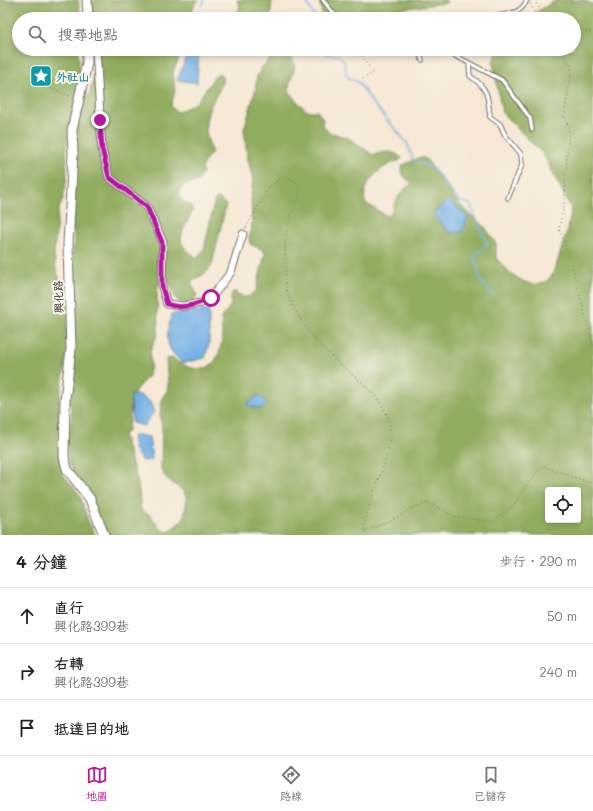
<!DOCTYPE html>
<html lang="zh-TW">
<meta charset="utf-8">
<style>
:root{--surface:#fff;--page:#f2f2f2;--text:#222;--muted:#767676;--line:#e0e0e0;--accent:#b5179e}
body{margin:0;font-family:Mali,"LXGW WenKai TC",sans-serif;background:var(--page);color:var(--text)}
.controls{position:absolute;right:12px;bottom:12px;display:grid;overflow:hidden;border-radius:4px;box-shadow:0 2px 6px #0003}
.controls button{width:36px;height:36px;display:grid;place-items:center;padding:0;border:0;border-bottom:1px solid var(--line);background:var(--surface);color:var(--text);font:20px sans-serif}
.stop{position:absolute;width:12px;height:12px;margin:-9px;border:3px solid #b5179e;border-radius:50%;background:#fff}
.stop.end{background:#b5179e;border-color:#fff;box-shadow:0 1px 4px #0008}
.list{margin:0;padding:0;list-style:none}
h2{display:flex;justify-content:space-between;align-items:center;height:52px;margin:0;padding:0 16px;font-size:17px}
h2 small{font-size:13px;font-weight:400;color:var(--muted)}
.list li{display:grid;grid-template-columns:26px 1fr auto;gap:12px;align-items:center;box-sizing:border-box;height:56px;padding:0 16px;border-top:1px solid var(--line)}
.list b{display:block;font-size:15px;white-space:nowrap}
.list p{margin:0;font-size:13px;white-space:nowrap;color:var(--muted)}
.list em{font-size:13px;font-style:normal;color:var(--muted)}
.icon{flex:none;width:22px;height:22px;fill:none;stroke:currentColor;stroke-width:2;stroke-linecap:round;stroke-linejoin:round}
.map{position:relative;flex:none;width:593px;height:535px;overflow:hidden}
.search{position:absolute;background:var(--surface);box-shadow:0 2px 6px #0003;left:12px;right:12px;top:12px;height:44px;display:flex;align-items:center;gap:10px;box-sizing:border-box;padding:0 14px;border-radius:22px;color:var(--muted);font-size:15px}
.sheet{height:220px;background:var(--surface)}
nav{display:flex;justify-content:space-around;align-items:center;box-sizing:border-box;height:56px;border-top:1px solid var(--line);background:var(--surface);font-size:11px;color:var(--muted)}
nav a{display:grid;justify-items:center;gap:2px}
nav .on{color:var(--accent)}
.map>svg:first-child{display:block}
.forest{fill:#90ac5e;stroke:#5e6c44;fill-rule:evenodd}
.water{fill:#75b1e7;stroke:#506e89}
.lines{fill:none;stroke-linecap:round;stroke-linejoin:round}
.stream{stroke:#75b1e7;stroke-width:1.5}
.service-casing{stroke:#726d66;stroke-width:5.5}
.minor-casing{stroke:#726d66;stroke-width:9}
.tertiary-casing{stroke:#726d66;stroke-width:11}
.path{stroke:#726d66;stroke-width:1;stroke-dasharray:1 3;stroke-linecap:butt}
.service{stroke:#fff;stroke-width:3.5}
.minor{stroke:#fff;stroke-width:7}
.tertiary{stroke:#fff;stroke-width:9}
.route{stroke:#b5179e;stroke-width:5}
.labels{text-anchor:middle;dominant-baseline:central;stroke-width:4;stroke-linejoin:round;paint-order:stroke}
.culture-label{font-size:11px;font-weight:bold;fill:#0d838f;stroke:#f7f3e8;text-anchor:start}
.street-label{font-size:11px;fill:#2b2b2b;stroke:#f7f3e8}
</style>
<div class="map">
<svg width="593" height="535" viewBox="0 0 593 535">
<rect width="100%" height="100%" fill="#f7f3e8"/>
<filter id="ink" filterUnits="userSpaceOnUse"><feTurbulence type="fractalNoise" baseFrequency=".025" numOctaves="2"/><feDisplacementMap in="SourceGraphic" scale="8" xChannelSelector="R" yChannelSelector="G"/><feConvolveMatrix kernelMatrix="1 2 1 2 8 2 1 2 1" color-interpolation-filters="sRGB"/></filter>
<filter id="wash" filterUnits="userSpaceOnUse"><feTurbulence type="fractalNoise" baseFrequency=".012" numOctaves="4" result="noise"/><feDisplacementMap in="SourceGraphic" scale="16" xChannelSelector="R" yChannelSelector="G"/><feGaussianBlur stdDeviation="0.9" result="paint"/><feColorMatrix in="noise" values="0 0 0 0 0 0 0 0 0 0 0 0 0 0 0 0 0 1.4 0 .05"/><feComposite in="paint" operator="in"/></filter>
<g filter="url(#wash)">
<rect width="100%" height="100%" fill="#f6e8d4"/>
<g class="forest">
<path d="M0 0H78L81 19H19V49H78L80 75 66 146 67 177 63 199 58 211 54 254 56 269 64 289 68 308 67 353 59 403 58 438 62 473 80 495 88 521 95 535H0Z"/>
<path d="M90 0H199L195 3 189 19H91Z"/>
<path d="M237 0H272L270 19H226C233 15 238 15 240 6Z"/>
<path d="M319 0H446V3L391 10H350L341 19H323Z"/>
<path d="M556 0H582L593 4V535H109L69 464 67 440 72 416 70 402 76 287 72 262 74 238 71 209 76 149 78 108 90 93 95 75 96 49H183L173 72 175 91 171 106 174 110 178 112 197 102 215 76 219 73 223 78C222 88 216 94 212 103 203 122 205 134 212 152 207 159 200 164 203 173L198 181C187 185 173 184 182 202L191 205 192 210C184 233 170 242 198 258L204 249 215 199 219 198 226 205 212 265 207 272 191 282 197 295 192 303C169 305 178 292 167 280L159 284 157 289 158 333 150 351 151 366 149 375 136 389 131 402 128 432 123 434 138 483 141 510 150 515 163 531 169 532 184 518C185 511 187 502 186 496 183 486 165 483 161 469L162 428 160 413 162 398 167 391 168 385 166 359 171 358C177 361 184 366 191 368 222 375 224 339 221 318L231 305V295L234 291 243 297H248L256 291 265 254 263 250 250 244 249 239 252 224 251 197 253 180 247 156 244 129 255 92 257 76 262 67 277 52C311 60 284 79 290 92 293 99 302 105 307 111H317L323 119 322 124 328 132 349 138 373 155C386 151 391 150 402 158 398 163 393 162 388 165 373 174 362 185 365 203L387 216 391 214C395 202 400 190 412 184 406 178 399 174 403 165L421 157 426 159 459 204 485 227 496 244V258C508 271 531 296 550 278 556 272 558 258 561 250 565 236 571 222 571 208L543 154 502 113 493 63 498 49H574V19H525ZM548 490H578V520H548Z"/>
</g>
<g class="water">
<path d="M190 49 199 51 197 83 177 80Z"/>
<path d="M449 200 468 217 462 232 450 233 433 214Z"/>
<path d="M209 309V344L205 358 183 363C163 347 166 336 172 314Z"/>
<path d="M131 395 141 396 150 402 154 412 144 426 132 423Z"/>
<path d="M259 395 268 404 261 409 249 406 247 404Z"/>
<path d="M138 435 149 437 152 460 142 461 134 449 132 437Z"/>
</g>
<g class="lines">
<g class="stream">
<path d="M305 0 316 19"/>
<path d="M203 5 204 0"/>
<path d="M323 49 326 54 339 56 344 61 347 77 358 82 372 102 407 143 413 160 433 168 459 201 470 204 487 244 474 256 481 281 494 296"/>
</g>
</g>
</g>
<g filter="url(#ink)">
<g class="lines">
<g class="service-casing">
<g id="service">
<path d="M323 0 333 13 342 19"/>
<path d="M386 19 410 15 440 17 442 19"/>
<path d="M490 19C504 11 518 19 527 0"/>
<path d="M419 49 422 60"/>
<path d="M442 49 502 80 530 118 532 130"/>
<path d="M469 64 470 76C488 88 488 96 490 117L500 124 505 135 521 154 522 165 508 198"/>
</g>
</g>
<g class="minor-casing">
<path id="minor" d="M96 49 102 149 109 177 147 207 163 242 162 287 167 304 183 306 201 303 211 298 231 272 243 234"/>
</g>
<g class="tertiary-casing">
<g id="tertiary">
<path d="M87 0 88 19"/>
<path d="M87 49V63L72 130 73 154 68 244 71 349 65 400 64 457 67 469 90 499 104 535"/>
</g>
</g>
<g class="path">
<path d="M535 0 544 19"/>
<path d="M530 4 539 19"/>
<path d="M574 30 593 32"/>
<path d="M357 49 373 73 362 79"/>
<path d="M559 49 572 66 564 118 569 126 564 205 559 229 571 261 593 346"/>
<path d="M39 83 72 97"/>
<path d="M246 228 268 188 283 176 295 180 301 191C296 205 289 220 286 234 285 242 284 286 287 292 297 320 318 345 340 364 357 379 378 393 387 415 401 449 365 496 364 532L402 515 409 509 429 503 457 517 492 522 514 505 527 484 543 466 593 484"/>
</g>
<use href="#service" class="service"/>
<use href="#minor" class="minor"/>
<use href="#tertiary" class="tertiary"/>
</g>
</g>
<g class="lines" filter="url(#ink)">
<path class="route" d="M100 120 102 149 109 177 147 207 162 242V287L167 304C181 310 199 304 211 298"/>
</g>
<defs>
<g id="sight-square" transform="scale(1.15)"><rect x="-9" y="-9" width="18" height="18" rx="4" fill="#0f9aa8" stroke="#f7f3e8"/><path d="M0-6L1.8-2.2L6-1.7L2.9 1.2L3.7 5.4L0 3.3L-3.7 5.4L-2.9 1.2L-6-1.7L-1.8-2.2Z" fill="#fff"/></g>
</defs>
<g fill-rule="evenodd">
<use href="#sight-square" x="41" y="76"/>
</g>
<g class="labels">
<g class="culture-label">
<text x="56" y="76">外社山</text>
</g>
<g class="street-label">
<text transform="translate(58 297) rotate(-92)">興化路</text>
</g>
</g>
</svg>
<div class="controls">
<button><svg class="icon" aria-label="locate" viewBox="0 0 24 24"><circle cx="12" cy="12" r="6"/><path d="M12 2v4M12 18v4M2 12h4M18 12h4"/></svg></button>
</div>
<div class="stop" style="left:211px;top:298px"></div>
<div class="stop end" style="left:100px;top:120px"></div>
<div class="search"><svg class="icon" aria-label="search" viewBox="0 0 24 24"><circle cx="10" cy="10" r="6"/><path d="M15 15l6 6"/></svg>搜尋地點</div>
</div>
<section class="sheet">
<h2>4 分鐘<small>步行 · 290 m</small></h2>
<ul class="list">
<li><svg class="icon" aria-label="ahead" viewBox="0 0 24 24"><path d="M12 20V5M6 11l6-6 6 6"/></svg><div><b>直行</b><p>興化路399巷</p></div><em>50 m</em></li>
<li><svg class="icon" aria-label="right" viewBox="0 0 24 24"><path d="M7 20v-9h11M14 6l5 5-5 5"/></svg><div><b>右轉</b><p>興化路399巷</p></div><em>240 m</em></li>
<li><svg class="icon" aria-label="arrive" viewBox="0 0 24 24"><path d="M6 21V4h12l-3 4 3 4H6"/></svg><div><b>抵達目的地</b></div></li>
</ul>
</section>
<nav>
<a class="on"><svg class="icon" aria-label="map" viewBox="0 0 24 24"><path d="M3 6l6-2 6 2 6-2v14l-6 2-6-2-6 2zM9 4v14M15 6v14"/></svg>地圖</a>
<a><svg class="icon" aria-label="directions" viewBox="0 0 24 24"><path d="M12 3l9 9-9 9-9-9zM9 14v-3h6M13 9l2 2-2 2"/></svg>路線</a>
<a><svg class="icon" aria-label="saved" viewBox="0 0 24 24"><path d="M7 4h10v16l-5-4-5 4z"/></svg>已儲存</a>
</nav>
